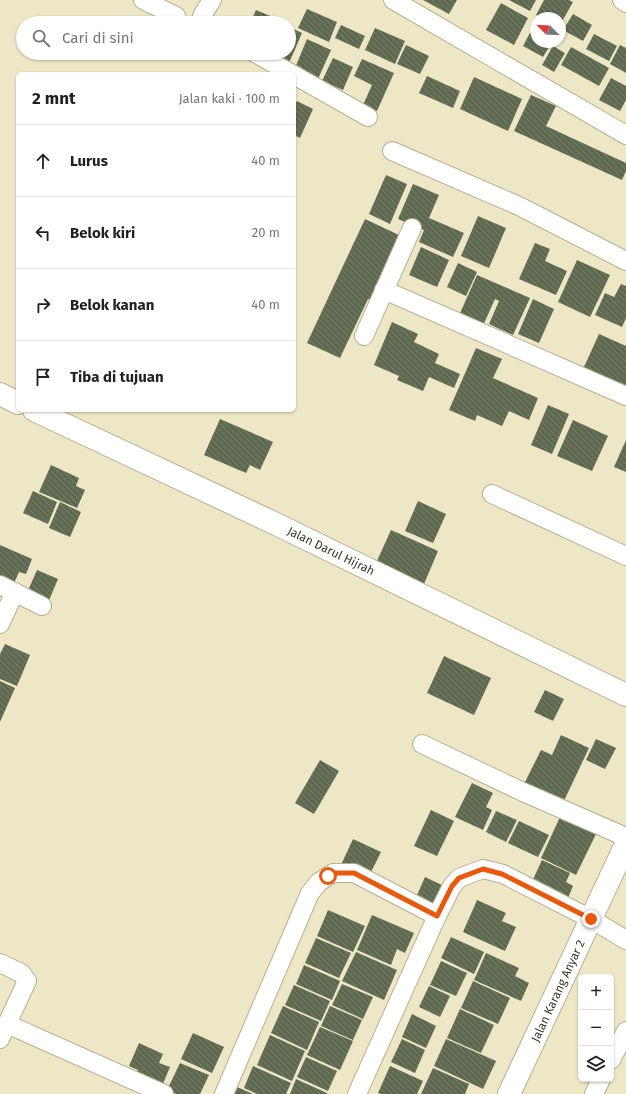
<!DOCTYPE html>
<html lang="id">
<meta charset="utf-8">
<style>
:root{--surface:#fff;--page:#f2f2f2;--text:#222;--muted:#767676;--line:#e0e0e0}
body{margin:0;font-family:"Fira Sans",sans-serif;background:var(--page);color:var(--text)}
.controls{position:absolute;right:12px;bottom:12px;display:grid;overflow:hidden;border-radius:6px;box-shadow:0 1px 3px #0004}
.controls button{width:36px;height:36px;display:grid;place-items:center;padding:0;border:0;border-bottom:1px solid var(--line);background:var(--surface);color:var(--text);font:20px sans-serif}
.compass{position:absolute;left:530px;top:12px;width:36px;height:36px;border-radius:50%;background:var(--surface);box-shadow:0 1px 3px #0004;rotate:294deg}
.stop{position:absolute;width:12px;height:12px;margin:-9px;border:3px solid #ea580c;border-radius:50%;background:#fff}
.stop.end{background:#ea580c;border-color:#fff;box-shadow:0 1px 4px #0008}
.list{margin:0;padding:0;list-style:none}
h2{display:flex;justify-content:space-between;align-items:center;height:52px;margin:0;padding:0 16px;font-size:17px}
h2 small{font-size:13px;font-weight:400;color:var(--muted)}
.list li{display:grid;grid-template-columns:26px 1fr auto;gap:12px;align-items:center;box-sizing:border-box;height:72px;padding:0 16px;border-top:1px solid var(--line)}
.list b{display:block;font-size:15px;white-space:nowrap}
.list em{font-size:13px;font-style:normal;color:var(--muted)}
.icon{flex:none;width:22px;height:22px;fill:none;stroke:currentColor;stroke-width:2;stroke-linecap:round;stroke-linejoin:round}
.map{position:relative;flex:none;width:626px;height:1094px;overflow:hidden}
.search{position:absolute;background:var(--surface);box-shadow:0 1px 3px #0004;left:16px;top:16px;width:280px;height:44px;display:flex;align-items:center;gap:10px;box-sizing:border-box;padding:0 14px;border-radius:22px;color:var(--muted);font-size:15px}
.panel{position:absolute;background:var(--surface);box-shadow:0 1px 3px #0004;left:16px;top:72px;width:280px;height:340px;border-radius:6px}
.map>svg:first-child{display:block}
.building{fill:url(#building-back-hatch)}
.lines{fill:none;stroke-linecap:round;stroke-linejoin:round}
.street-casing{stroke:#b6b090;stroke-width:20}
.secondary-casing{stroke:#b6b090;stroke-width:24}
.street{stroke:#fff;stroke-width:18}
.secondary{stroke:#fff;stroke-width:22}
.route{stroke:#ea580c;stroke-width:5}
.labels{text-anchor:middle;dominant-baseline:central;stroke-width:4;stroke-linejoin:round;paint-order:stroke}
.street-label{font-size:12px;fill:#3a372a;stroke:#fff}
</style>
<div class="map">
<svg width="626" height="1094" viewBox="0 0 626 1094">
<defs>
<pattern id="building-back-hatch" width="6" height="6" patternUnits="userSpaceOnUse"><rect width="6" height="6" fill="#5e6a4f"/><path d="M-1 5l2 2M0 0l6 6M5-1l2 2" fill="none" stroke="#78806b"/></pattern>
</defs>
<rect width="100%" height="100%" fill="#eee7c6"/>
<g class="building">
<path d="M423 0H457L449 14Z"/>
<path d="M509 0H536L530 11Z"/>
<path d="M544 0H569L573 2 560 25V18H542L536 15Z"/>
<path d="M501 3 528 18 514 45 486 30Z"/>
<path d="M307 9 337 22 329 42 298 28Z"/>
<path d="M256 10 275 18 273 23H250Z"/>
<path d="M573 14 592 25 583 41 563 30Z"/>
<path d="M341 25 365 36 359 49 335 38Z"/>
<path d="M534 25 536 26V42H552L543 57 523 46Z"/>
<path d="M289 27 302 33 289 63 267 53H289Z"/>
<path d="M375 28 405 41 395 64 365 50Z"/>
<path d="M594 34 617 46 609 61 586 49Z"/>
<path d="M307 39 331 50 318 79 295 68Z"/>
<path d="M406 45 429 56 420 74 397 64Z"/>
<path d="M620 45 626 48V73L610 64Z"/>
<path d="M553 46 565 53 554 72 542 65Z"/>
<path d="M571 47 609 68 599 86 561 65Z"/>
<path d="M333 58 353 67 343 90 322 81Z"/>
<path d="M362 59 394 73 377 111 363 105 372 85 354 76Z"/>
<path d="M427 76 460 91 453 108 419 93Z"/>
<path d="M474 77 522 99 508 131 460 109Z"/>
<path d="M611 78 626 86V100L620 111 599 100Z"/>
<path d="M531 95 556 106 546 126 626 163V171L622 180 514 131Z"/>
<path d="M297 101 313 109 300 138 294 135V107Z"/>
<path d="M386 175 407 184 390 224 369 214Z"/>
<path d="M413 184 439 195 429 218 464 233 453 257 419 242 424 230 398 219Z"/>
<path d="M478 216 506 228 489 268 461 256Z"/>
<path d="M365 219 399 235 382 273 386 275 374 301 368 299 340 358 307 343Z"/>
<path d="M535 243 550 249 545 261 567 271 556 295 519 279Z"/>
<path d="M421 247 449 260 437 287 409 275Z"/>
<path d="M577 260 610 275 590 317 558 302Z"/>
<path d="M458 263 477 272 466 296 447 287Z"/>
<path d="M477 275 530 298 513 335 489 324 499 301 495 299 481 330 457 320Z"/>
<path d="M621 284 626 286V318L622 327 595 315 605 293 614 297Z"/>
<path d="M533 299 554 309 539 343 518 334Z"/>
<path d="M392 322 418 334 414 342 439 354 435 363 460 374 454 388 429 377 423 391 397 380 399 376 374 365Z"/>
<path d="M599 334 626 346V388L583 369Z"/>
<path d="M476 348 502 359 493 378 538 398 529 420 509 411 502 426 477 415 475 421 449 410Z"/>
<path d="M548 405 569 414 552 454 531 445Z"/>
<path d="M220 419 273 442 260 470 250 465 246 473 204 455Z"/>
<path d="M573 420 608 436 592 471 557 456Z"/>
<path d="M626 440V472L614 467Z"/>
<path d="M51 465 79 478 76 486 85 490 77 508 39 492Z"/>
<path d="M33 491 57 502 48 524 23 513Z"/>
<path d="M418 501 446 514 433 543 405 531Z"/>
<path d="M60 502 81 512 70 537 49 528Z"/>
<path d="M391 530 438 551 424 584 376 563Z"/>
<path d="M0 545 32 559 26 574 19 572 12 588 0 583Z"/>
<path d="M37 570 58 579 47 605 26 595Z"/>
<path d="M5 644 30 655 17 686 0 679V654Z"/>
<path d="M444 656 491 678 474 715 427 693Z"/>
<path d="M0 681 15 688 0 722Z"/>
<path d="M545 690 564 699 553 721 534 712Z"/>
<path d="M561 735 589 748 562 805 523 786 541 750 552 755Z"/>
<path d="M596 739 616 748 605 769 586 760Z"/>
<path d="M320 760 339 771 314 814 295 803Z"/>
<path d="M472 783 493 793 486 807 492 810 483 830 455 817Z"/>
<path d="M431 810 454 821 437 856 414 846Z"/>
<path d="M496 811 517 820 506 842 486 832Z"/>
<path d="M561 815 597 832 576 875 541 858Z"/>
<path d="M519 821 549 835 538 857 508 843Z"/>
<path d="M353 839 381 852 368 878 341 865Z"/>
<path d="M542 860 570 873 566 882 573 886 566 903 530 886Z"/>
<path d="M425 877 446 887 435 912 414 902Z"/>
<path d="M477 900 506 913 502 921 516 927 505 951 463 932Z"/>
<path d="M328 910 365 926 353 952 317 936Z"/>
<path d="M372 915 414 933 405 953 397 949 391 965 357 950Z"/>
<path d="M451 937 484 952 474 974 441 958Z"/>
<path d="M316 938 351 953 339 978 305 963Z"/>
<path d="M356 952 397 970 384 1000 342 981Z"/>
<path d="M486 953 519 968 515 976 529 983 521 1001 474 980Z"/>
<path d="M441 961 467 973 456 996 430 985Z"/>
<path d="M304 965 340 981 332 1000 296 984Z"/>
<path d="M473 981 510 998 498 1024 461 1008Z"/>
<path d="M342 984 373 997 363 1019 332 1005Z"/>
<path d="M294 985 330 1001 321 1021 285 1005Z"/>
<path d="M429 986 450 996 440 1017 419 1007Z"/>
<path d="M283 1006 319 1022 307 1050 271 1033Z"/>
<path d="M330 1006 362 1020 353 1040 321 1026Z"/>
<path d="M460 1009 494 1025 481 1053 447 1038Z"/>
<path d="M412 1014 436 1026 426 1048 402 1037Z"/>
<path d="M320 1027 353 1041 340 1070 307 1055Z"/>
<path d="M193 1033 224 1047 212 1073 181 1059Z"/>
<path d="M270 1035 305 1051 292 1081 257 1065Z"/>
<path d="M402 1039 425 1050 415 1073 391 1062Z"/>
<path d="M446 1039 496 1061 483 1089 434 1066Z"/>
<path d="M139 1043 163 1054 159 1063 170 1067 160 1091 134 1079 138 1070 129 1066Z"/>
<path d="M306 1057 337 1071 328 1091 297 1077Z"/>
<path d="M180 1063 209 1075 200 1094H176L167 1090Z"/>
<path d="M253 1066 291 1083 286 1094H257L244 1088Z"/>
<path d="M390 1066 423 1081 417 1094H381L378 1093Z"/>
<path d="M433 1068 469 1084 465 1094H421Z"/>
<path d="M296 1079 327 1093V1094H290Z"/>
<path d="M237 1087 253 1094H233Z"/>
</g>
<g class="lines">
<g class="street-casing">
<g id="street">
<path d="M143 0 176 16"/>
<path d="M393 0 626 135"/>
<path d="M622 0 626 3"/>
<path d="M203 23 201 20 203 14 212 0"/>
<path d="M255 53 292 74"/>
<path d="M294 75 368 117"/>
<path d="M392 151 519 206 626 261"/>
<path d="M384 290 626 396"/>
<path d="M364 336 412 228"/>
<path d="M492 494 626 556"/>
<path d="M0 585 42 606"/>
<path d="M0 624 15 592"/>
<path d="M422 744 523 792 626 837"/>
<path d="M0 963 21 973 27 981 0 1039"/>
<path d="M7 1024 164 1094"/>
<path d="M611 1060 626 1031"/>
<path d="M224 1094 310 893 319 882 333 873H354L437 916"/>
<path d="M357 1094 437 916 452 886 459 878 483 869 503 874 591 919 626 940"/>
<path d="M594 1094 601 1079"/>
</g>
</g>
<g class="secondary-casing">
<g id="secondary">
<path d="M0 394 18 403"/>
<path d="M34 410 276 524 626 695"/>
<path d="M509 1094 626 844"/>
</g>
</g>
<use href="#street" class="street"/>
<use href="#secondary" class="secondary"/>
</g>
<g class="lines">
<path class="route" d="M328 876 333 873H354L437 916 452 886 459 878 483 869 502 874 591 919"/>
</g>
<g class="labels">
<g class="street-label">
<text transform="translate(331 551) rotate(26)">Jalan Darul Hijrah</text>
<text transform="translate(558 991) rotate(-65)">Jalan Karang Anyar 2</text>
</g>
</g>
</svg>
<div class="controls">
<button>+</button>
<button>−</button>
<button><svg class="icon" aria-label="layers" viewBox="0 0 24 24"><path d="M12 4l9 5-9 5-9-5zM3 14l9 5 9-5"/></svg></button>
</div>
<svg class="compass" viewBox="-18 -18 36 36"><path d="M0-13l5 13h-10z" fill="#e53935"/><path d="M0 13l5-13h-10z" fill="#767676"/></svg>
<div class="stop" style="left:328px;top:876px"></div>
<div class="stop end" style="left:591px;top:919px"></div>
<div class="search"><svg class="icon" aria-label="search" viewBox="0 0 24 24"><circle cx="10" cy="10" r="6"/><path d="M15 15l6 6"/></svg>Cari di sini</div>
<section class="panel">
<h2>2 mnt<small>Jalan kaki · 100 m</small></h2>
<ul class="list">
<li><svg class="icon" aria-label="ahead" viewBox="0 0 24 24"><path d="M12 20V5M6 11l6-6 6 6"/></svg><div><b>Lurus</b></div><em>40 m</em></li>
<li><svg class="icon" aria-label="left" viewBox="0 0 24 24"><path d="M17 20v-9H6M10 6l-5 5 5 5"/></svg><div><b>Belok kiri</b></div><em>20 m</em></li>
<li><svg class="icon" aria-label="right" viewBox="0 0 24 24"><path d="M7 20v-9h11M14 6l5 5-5 5"/></svg><div><b>Belok kanan</b></div><em>40 m</em></li>
<li><svg class="icon" aria-label="arrive" viewBox="0 0 24 24"><path d="M6 21V4h12l-3 4 3 4H6"/></svg><div><b>Tiba di tujuan</b></div></li>
</ul>
</section>
</div>
